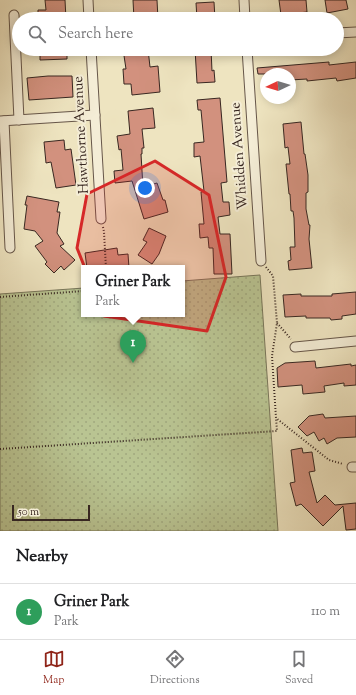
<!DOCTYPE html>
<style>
:root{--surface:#fff;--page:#f6f6f6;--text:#202124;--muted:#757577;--line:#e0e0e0;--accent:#8f2418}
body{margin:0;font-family:"Sorts Mill Goudy",serif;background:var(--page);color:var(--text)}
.compass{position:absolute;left:260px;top:68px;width:36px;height:36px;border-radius:50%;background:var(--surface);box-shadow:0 2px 10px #0003;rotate:266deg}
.scale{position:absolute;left:12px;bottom:10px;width:78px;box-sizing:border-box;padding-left:4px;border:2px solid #382721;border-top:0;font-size:11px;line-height:14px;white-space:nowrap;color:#382721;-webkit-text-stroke:3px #f4edd6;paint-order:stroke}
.you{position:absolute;left:145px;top:188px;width:14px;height:14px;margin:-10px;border:3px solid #fff;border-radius:50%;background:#1a73e8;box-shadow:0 0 0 6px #1a73e833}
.badge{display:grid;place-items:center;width:26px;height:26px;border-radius:50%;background:var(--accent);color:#fff;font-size:13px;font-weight:700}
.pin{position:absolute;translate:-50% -33px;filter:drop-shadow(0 1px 2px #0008)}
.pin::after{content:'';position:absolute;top:21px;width:14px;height:12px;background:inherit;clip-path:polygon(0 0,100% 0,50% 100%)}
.popup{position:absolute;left:81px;top:265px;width:104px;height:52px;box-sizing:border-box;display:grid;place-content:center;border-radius:0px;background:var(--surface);filter:drop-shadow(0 1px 3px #0005);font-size:13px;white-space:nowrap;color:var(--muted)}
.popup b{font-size:15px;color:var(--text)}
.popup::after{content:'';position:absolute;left:50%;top:100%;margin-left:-8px;border:8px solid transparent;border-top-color:var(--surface)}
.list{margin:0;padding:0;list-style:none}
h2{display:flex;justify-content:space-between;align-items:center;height:52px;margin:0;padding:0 16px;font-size:17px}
h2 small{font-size:13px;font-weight:400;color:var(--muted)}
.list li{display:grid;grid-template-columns:26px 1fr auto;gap:12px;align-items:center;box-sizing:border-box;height:56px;padding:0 16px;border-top:1px solid var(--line)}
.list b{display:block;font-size:15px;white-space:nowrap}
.list p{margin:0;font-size:13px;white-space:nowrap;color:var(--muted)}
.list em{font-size:13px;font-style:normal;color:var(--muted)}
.icon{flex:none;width:22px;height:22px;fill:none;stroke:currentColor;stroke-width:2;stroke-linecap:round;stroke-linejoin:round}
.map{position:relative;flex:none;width:356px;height:531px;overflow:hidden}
.search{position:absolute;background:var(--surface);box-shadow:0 2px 10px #0003;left:12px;right:12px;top:12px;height:44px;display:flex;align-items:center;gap:10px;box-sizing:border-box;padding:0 14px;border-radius:22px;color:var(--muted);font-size:15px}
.sheet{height:108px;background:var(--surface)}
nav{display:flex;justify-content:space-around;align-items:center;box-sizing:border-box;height:56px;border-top:1px solid var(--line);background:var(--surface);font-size:11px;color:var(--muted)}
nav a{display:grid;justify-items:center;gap:2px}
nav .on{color:var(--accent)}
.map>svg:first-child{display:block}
.grass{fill:url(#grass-dots);stroke:#78765a}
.building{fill:#d2917e;stroke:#382721}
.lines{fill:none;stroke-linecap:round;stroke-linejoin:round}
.street-casing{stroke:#665649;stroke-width:11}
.path{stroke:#382721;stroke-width:2;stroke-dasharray:1 2;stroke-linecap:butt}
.street{stroke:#f4edd6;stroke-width:9}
.marked{fill:#d62828;fill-opacity:0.2;stroke:#d62828;stroke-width:3;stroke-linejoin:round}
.labels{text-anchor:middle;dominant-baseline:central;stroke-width:4;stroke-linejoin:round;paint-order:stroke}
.street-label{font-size:14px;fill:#382721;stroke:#f4edd6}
</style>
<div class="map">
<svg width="356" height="531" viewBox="0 0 356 531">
<defs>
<pattern id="grass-dots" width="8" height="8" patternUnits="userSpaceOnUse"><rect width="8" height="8" fill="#b9c492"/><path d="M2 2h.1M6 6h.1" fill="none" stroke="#a0a87e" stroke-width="1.8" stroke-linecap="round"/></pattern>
</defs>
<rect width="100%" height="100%" fill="#eee4c0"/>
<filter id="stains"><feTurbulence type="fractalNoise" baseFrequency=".005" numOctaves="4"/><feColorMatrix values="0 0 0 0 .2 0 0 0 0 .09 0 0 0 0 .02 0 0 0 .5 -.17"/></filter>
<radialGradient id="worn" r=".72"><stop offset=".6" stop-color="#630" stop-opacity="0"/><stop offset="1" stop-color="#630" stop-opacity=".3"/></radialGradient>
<path class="grass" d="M260 275 278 531H0V294L84 288V314H182V281Z"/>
<g class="building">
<path d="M45 0H65L66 19H38V10H46Z"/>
<path d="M133 0H157L158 19H134Z"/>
<path d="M279 0H306L307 12 281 15Z"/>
<path d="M325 0H346L348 9 327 13Z"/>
<path d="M214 2 215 19H197L196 3Z"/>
<path d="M40 49H67V59L40 60Z"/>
<path d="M123 49H148L150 67 158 66 160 92 132 95 131 84H124L123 69H126Z"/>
<path d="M195 49H211L212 71 214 70 215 82 197 83Z"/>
<path d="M329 62V65L356 62V78L337 81 336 78 307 81V79L290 80V74H258L257 68Z"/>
<path d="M48 76H72L73 97 29 100 27 78Z"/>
<path d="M220 98 227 182 221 183 223 202H229L230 215 218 217 220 234H230L232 274H214L213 248H209L208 237 200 238 199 224H204L201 192 204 191 200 156 194 157V143L204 142 201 110H198L197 100Z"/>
<path d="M153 108 155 128 142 129 144 148H142V154H141L143 187 157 183 163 200H165L168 212 144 219 132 181 115 183 114 171 123 170 121 149 119 150 117 136 130 134 128 111Z"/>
<path d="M301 122 304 154H305L308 175V192L306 193V209L309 225H310L309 239 312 268 289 270 288 261 291 260 290 247H295L294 218 293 211H291L290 194H289L286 164H290L288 147 285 148 283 124Z"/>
<path d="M64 140 65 150 71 149 76 185 56 188 51 162 46 163 44 142Z"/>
<path d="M27 196 59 202 57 212H60L57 233 64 244 60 246 75 260 64 270 61 266 54 273 45 264 47 262 35 246 43 241 35 231 24 229 27 205H25Z"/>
<path d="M149 228 166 236 159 254 152 264 138 255 147 242 143 240Z"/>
<path d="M117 248 118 255 128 254 129 268H87L85 253Z"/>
<path d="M356 292V314L342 316V319L331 320 330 318H306V316L285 317 283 295 301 294V296H332V294Z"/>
<path d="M315 361 316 368 351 364V366L356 365V385L344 386V383L324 386 325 392 303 394 302 385 278 387 277 368 285 363Z"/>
<path d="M323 414 325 418 356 416V437L337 438 327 444 324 438 319 441 314 432 307 436 298 427 309 416Z"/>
<path d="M302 448 303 453 312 452 315 471 309 472 317 503 325 495 335 505 356 503V529L346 530 343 506 323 526 301 504 296 506 290 483 295 482 291 450Z"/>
</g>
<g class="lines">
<g class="street-casing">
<g id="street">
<path d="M88 0 89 19"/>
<path d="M244 0 245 19"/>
<path d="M14 15 19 120"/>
<path d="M337 33 356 32"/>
<path d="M91 49 101 219"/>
<path d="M247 49 261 261"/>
<path d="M0 121 95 115"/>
<path d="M4 121 10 248"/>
<path d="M295 347 356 341"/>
<path d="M352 467H356"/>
</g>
</g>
<g class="path">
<path d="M103 227 104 232 106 268"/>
<path d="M266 267 273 276 277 323 272 356 276 418 329 460 343 464"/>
<path d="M0 297 84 291"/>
<path d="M277 323 291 339"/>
<path d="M0 449 277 431 276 418"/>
</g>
<use href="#street" class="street"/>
</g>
<path class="marked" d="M155 161 209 195 226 277 207 331 104 316 77 248 87 194Z"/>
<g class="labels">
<g class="street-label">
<text transform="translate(82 135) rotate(-93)">Hawthorne Avenue</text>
<text transform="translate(240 156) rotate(-94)">Whidden Avenue</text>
</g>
</g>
<rect width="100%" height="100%" filter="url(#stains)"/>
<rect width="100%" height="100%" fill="url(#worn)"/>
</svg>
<svg class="compass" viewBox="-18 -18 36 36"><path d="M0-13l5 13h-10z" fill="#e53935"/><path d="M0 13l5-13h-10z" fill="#757577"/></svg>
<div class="scale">50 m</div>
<div class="you"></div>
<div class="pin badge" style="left:133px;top:363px;background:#2e9e5b">1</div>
<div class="popup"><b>Griner Park</b>Park</div>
<div class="search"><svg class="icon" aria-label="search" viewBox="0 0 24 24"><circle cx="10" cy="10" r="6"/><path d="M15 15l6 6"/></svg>Search here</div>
</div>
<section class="sheet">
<h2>Nearby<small></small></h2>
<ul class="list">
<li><span class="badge" style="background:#2e9e5b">1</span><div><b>Griner Park</b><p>Park</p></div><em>110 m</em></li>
</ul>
</section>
<nav>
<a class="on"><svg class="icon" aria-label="map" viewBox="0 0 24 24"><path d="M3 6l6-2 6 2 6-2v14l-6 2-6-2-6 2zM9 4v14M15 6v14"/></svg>Map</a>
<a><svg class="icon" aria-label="directions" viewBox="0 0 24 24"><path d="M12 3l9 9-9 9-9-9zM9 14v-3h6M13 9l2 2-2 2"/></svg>Directions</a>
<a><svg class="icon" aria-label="saved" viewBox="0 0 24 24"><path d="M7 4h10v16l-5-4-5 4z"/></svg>Saved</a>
</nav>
